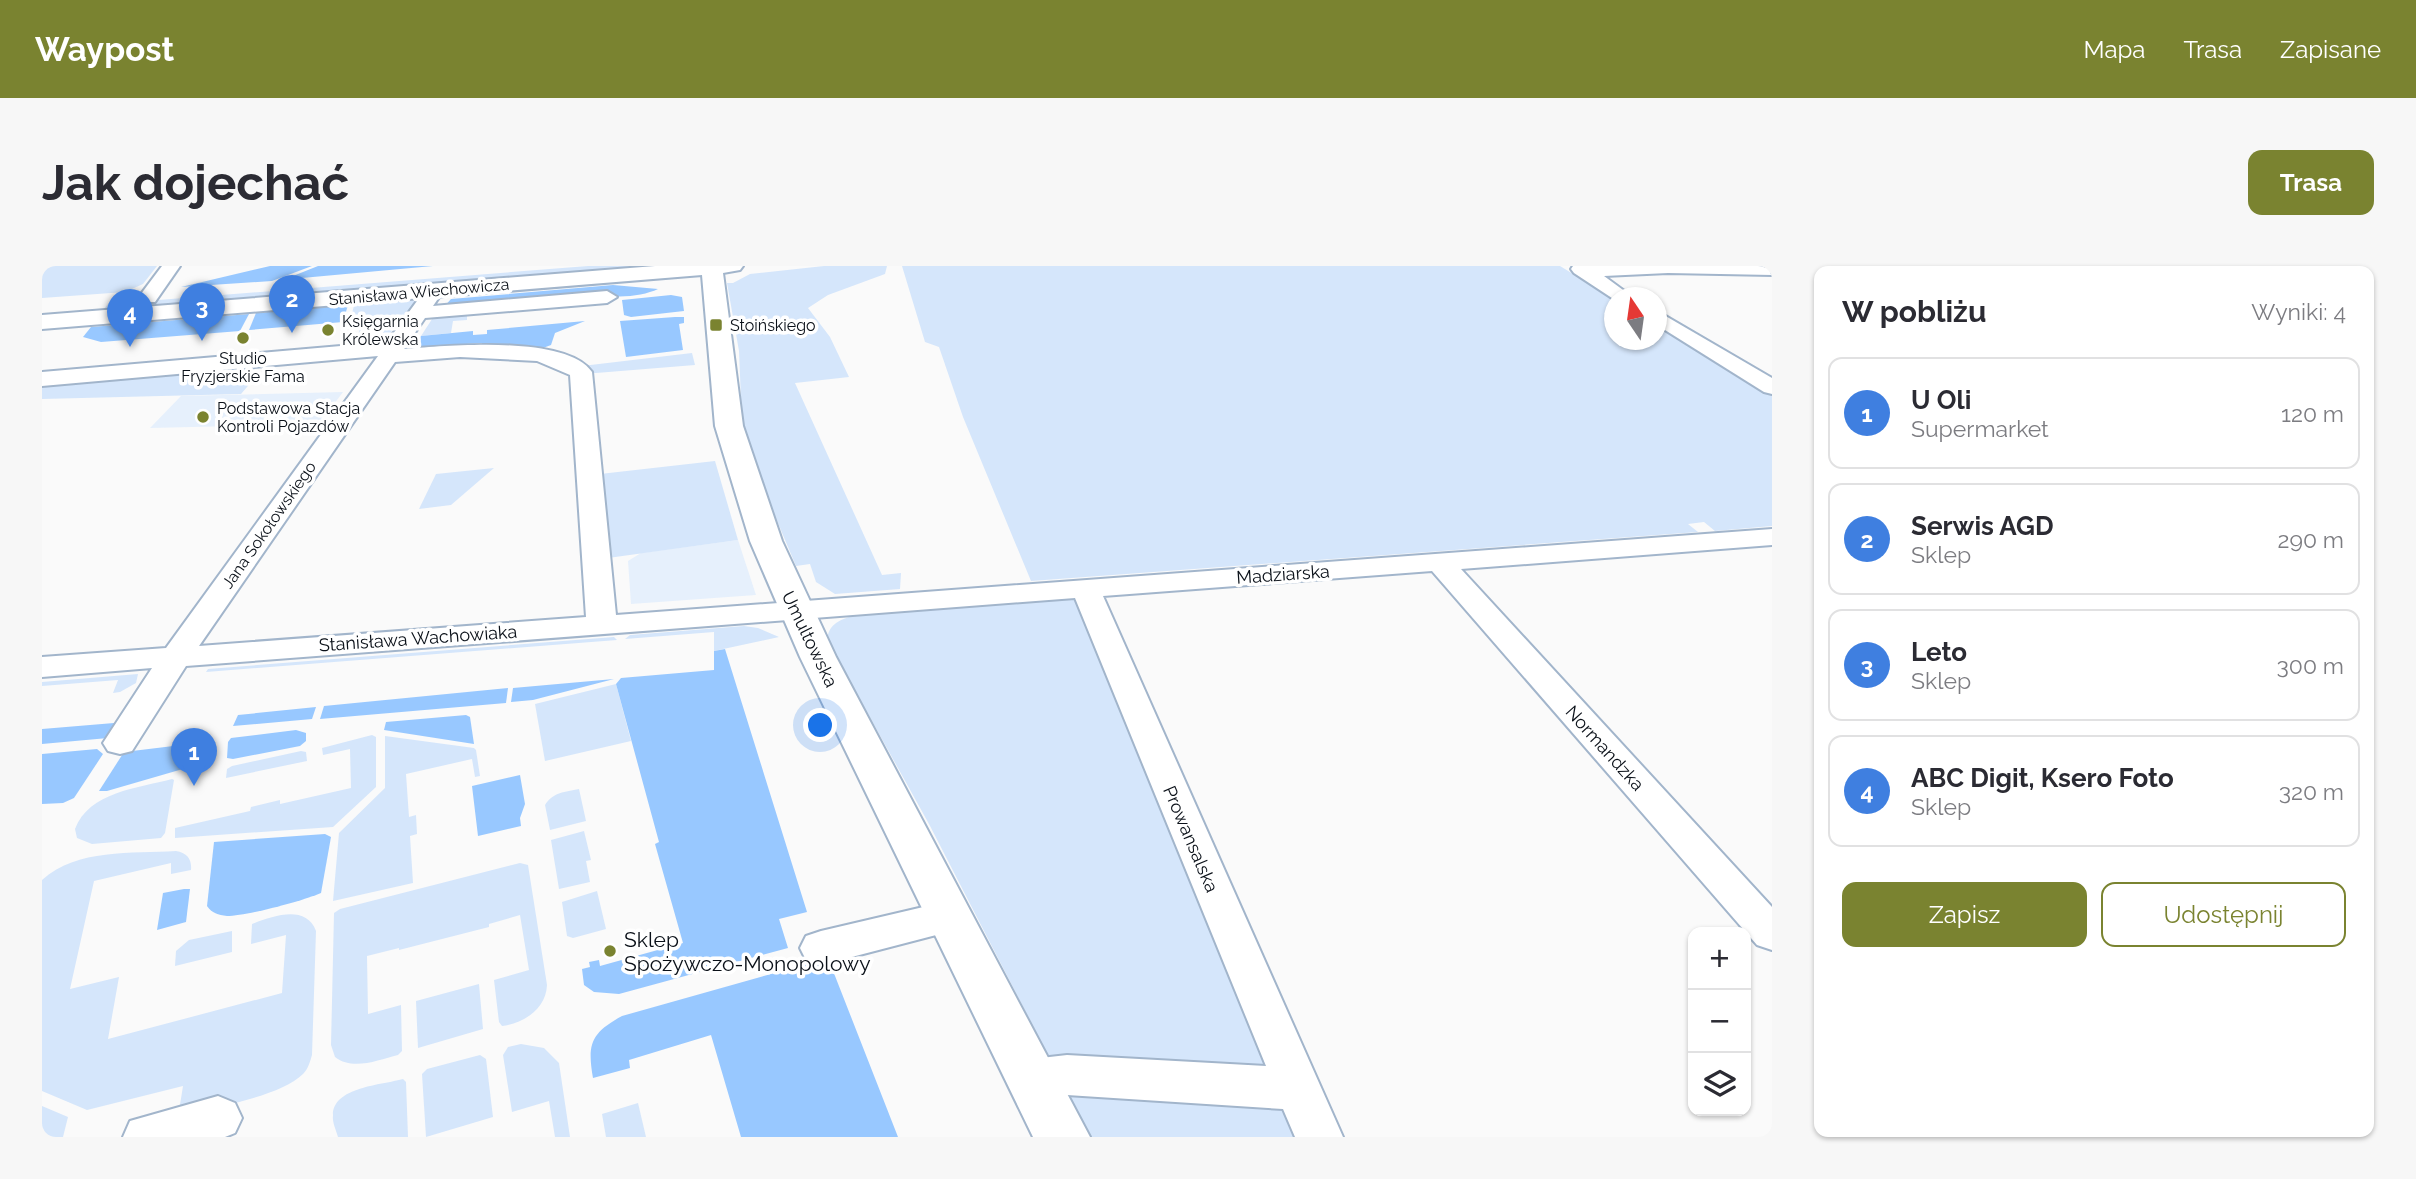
<!DOCTYPE html>
<html lang="pl">
<meta charset="utf-8">
<style>
:root{--surface:#fff;--page:#f7f7f7;--text:#2b2b33;--muted:#7c7c81;--line:#e1e1e2;--accent:#7a8330}
body{margin:0;font-family:Raleway,sans-serif;background:var(--page);color:var(--text)}
.controls{position:absolute;right:21px;bottom:21px;display:grid;overflow:hidden;border-radius:14px;box-shadow:0 2px 5px #0004}
.controls button{width:63px;height:63px;display:grid;place-items:center;padding:0;border:0;border-bottom:2px solid var(--line);background:var(--surface);color:var(--text);font:35px sans-serif}
.compass{position:absolute;left:1562px;top:21px;width:63px;height:63px;border-radius:50%;background:var(--surface);box-shadow:0 2px 5px #0004;rotate:347deg}
.you{position:absolute;left:779px;top:460px;width:24px;height:24px;margin:-18px;border:5px solid #fff;border-radius:50%;background:#1a73e8;box-shadow:0 0 0 10px #1a73e833}
.badge{display:grid;place-items:center;width:46px;height:46px;border-radius:50%;background:var(--accent);color:#fff;font-size:23px;font-weight:700}
.pin{position:absolute;translate:-50% -58px;filter:drop-shadow(0 2px 4px #0008)}
.pin::after{content:'';position:absolute;top:37px;width:24px;height:21px;background:inherit;clip-path:polygon(0 0,100% 0,50% 100%)}
.list{margin:0;padding:0;list-style:none}
h2{display:flex;justify-content:space-between;align-items:center;height:91px;margin:0;padding:0 28px;font-size:30px}
h2 small{font-size:23px;font-weight:400;color:var(--muted)}
.list li{display:grid;grid-template-columns:46px 1fr auto;gap:21px;align-items:center;box-sizing:border-box;height:112px;margin:0 14px 14px;padding:0 14px;border:2px solid var(--line);border-radius:14px}
.list b{display:block;font-size:26px;white-space:nowrap}
.list p{margin:0;font-size:23px;white-space:nowrap;color:var(--muted)}
.list em{font-size:23px;font-style:normal;color:var(--muted)}
.actions{display:flex;gap:14px;padding:21px 28px}
.actions a{flex:1;padding:16px 0;border:2px solid var(--accent);border-radius:14px;text-align:center;font-size:24px;color:var(--accent)}
.actions .main{background:var(--accent);color:#fff}
.icon{flex:none;width:38px;height:38px;fill:none;stroke:currentColor;stroke-width:2;stroke-linecap:round;stroke-linejoin:round}
.map{position:relative;flex:none;width:1730px;height:871px;overflow:hidden;border-radius:14px}
header{display:flex;align-items:center;gap:42px;box-sizing:border-box;height:98px;padding:0 35px;background:var(--accent);color:#fff}
header strong{font-size:33px}
nav{display:flex;gap:38px;margin-inline-start:auto;font-size:24px}
.intro{display:flex;align-items:center;justify-content:space-between;box-sizing:border-box;height:168px;padding:0 42px}
h1{margin:0;font-size:49px}
.button{padding:18px 32px;border-radius:14px;background:var(--accent);color:#fff;font-size:24px;font-weight:700}
main{display:flex;gap:42px;padding:0 42px}
aside{flex:1;background:var(--surface);border-radius:14px;box-shadow:0 2px 5px #0004}
.map>svg:first-child{display:block}
.built{fill:#e6f0fc}
.green{fill:#d5e6fb}
.forest{fill:#98c8ff}
.lines{fill:none;stroke-linecap:round;stroke-linejoin:round}
.minor-casing{stroke:#a2b5cb;stroke-width:4}
.tertiary-casing{stroke:#a2b5cb;stroke-width:4}
.minor{fill:#fff;fill-rule:evenodd}
.tertiary{fill:#fff;fill-rule:evenodd}
.poi-dot{fill:#7a8330;stroke:#fff;stroke-width:2.5}
.labels{text-anchor:middle;dominant-baseline:central;stroke-width:7;stroke-linejoin:round;paint-order:stroke}
.far-street-label{font-size:16px;fill:#0a1018;stroke:#fff}
.far-poi-label{font-size:16px;fill:#0a1018;stroke:#fff;text-anchor:start}
.street-label{font-size:18px;fill:#0a1018;stroke:#fff}
.near-poi-label{font-size:21px;fill:#0a1018;stroke:#fff;text-anchor:start}
</style>
<header>
<strong>Waypost</strong>
<nav><a>Mapa</a><a>Trasa</a><a>Zapisane</a></nav>
</header>
<div class="intro"><h1>Jak dojechać</h1><a class="button">Trasa</a></div>
<main>
<div class="map">
<svg width="1730" height="871" viewBox="0 0 1730 871">
<rect width="100%" height="100%" fill="#fafafa"/>
<g class="built">
<path d="M301 126 277 158 108 162 139 130Z"/>
<path d="M696 274 714 329 589 338 586 295 599 287Z"/>
</g>
<g class="green">
<path d="M0 0H115L101 18 83 26 0 32Z"/>
<path d="M546 0H621L58 48 66 38Z"/>
<path d="M782 0H845L843 8 786 29 766 42 788 71 807 111 753 117 840 309 859 307 858 323 793 328 774 316 768 298 754 300 712 200 700 158 697 85 685 17H691L708 8Z"/>
<path d="M860 0H1518L1572 33 1573 74H1615V58L1730 128V260L1673 265 1662 256 1646 258 1656 266 989 315 921 151 897 81 883 76Z"/>
<path d="M374 34 365 50 308 54 312 40 316 39Z"/>
<path d="M425 47V54L411 55 409 67 379 70 392 50Z"/>
<path d="M356 53 358 54 342 76 313 81 319 58Z"/>
<path d="M650 87 653 99 554 107H548L540 100Z"/>
<path d="M173 106 171 111 181 110 179 117 211 114 199 128 0 133V119Z"/>
<path d="M673 195 696 274 566 292 558 208Z"/>
<path d="M452 202 409 239 377 243 394 208Z"/>
<path d="M1035 324 1280 871H1048L887 558 785 374C787 356 799 354 816 348Z"/>
<path d="M702 360 716 362 737 371 672 385V366L583 373 588 369Z"/>
<path d="M572 371 575 374 164 406 166 403Z"/>
<path d="M96 408 94 417 78 426 71 427 76 414 0 420V416Z"/>
<path d="M574 418 589 475 503 495 493 438Z"/>
<path d="M330 469 334 471V521L291 561 133 572V562L208 545 209 541 238 534V538L309 522 308 483 281 489 280 482Z"/>
<path d="M343 470 432 482 434 484 438 510 433 511 430 493 364 508 367 551 374 549 375 568 368 570 371 617 291 635 297 567 343 522Z"/>
<path d="M259 485 264 486 265 495 184 512 185 503 190 500Z"/>
<path d="M130 513 132 514 123 567 119 572 50 578 35 572 33 563C47 526 96 522 130 513Z"/>
<path d="M537 523 544 555 508 564 503 539C511 526 523 526 537 523Z"/>
<path d="M542 565 549 594 544 595 548 616 517 623 509 574Z"/>
<path d="M134 585C145 587 150 593 149 604L129 608V597L52 615 28 723 77 711 66 773 240 727 244 669 209 678 210 658C231 650 264 638 274 665L270 789C268 796 266 803 261 808 238 831 168 842 136 851L141 820 45 844 0 825V614C35 582 90 588 134 585Z"/>
<path d="M478 597 486 599 505 719C504 743 482 757 460 760L457 756 452 714 487 704 478 649 447 658V661L357 684V682L325 690 326 748 359 739 360 785 356 789C336 794 311 805 293 791L289 779 292 647 298 643Z"/>
<path d="M555 625 564 663 531 672 525 670 520 636Z"/>
<path d="M190 665V686L133 700 134 685 147 674Z"/>
<path d="M437 718 441 763 376 782 374 735Z"/>
<path d="M479 778 502 782 517 797 528 871H513L507 835 470 846 461 789 466 781Z"/>
<path d="M438 789 444 793 451 851 384 871 380 808 385 803Z"/>
<path d="M361 813 364 816 366 871H296C294 864 290 856 291 849 291 821 340 819 361 813Z"/>
<path d="M596 837 604 871H564L560 848Z"/>
<path d="M0 840 26 851 21 871H0Z"/>
</g>
<g class="forest">
<path d="M228 0H270L230 15 139 21Z"/>
<path d="M276 0H391L249 13 251 10Z"/>
<path d="M571 19 616 23C599 31 567 34 550 25L412 37 410 42 400 43 409 33Z"/>
<path d="M629 29 640 31 642 45 589 51 582 49 580 34Z"/>
<path d="M306 39 301 56 207 64 214 47Z"/>
<path d="M207 48 198 65 59 76 41 71 49 61Z"/>
<path d="M633 51H642V57L637 58 641 84 584 91 578 55Z"/>
<path d="M543 55 513 67 509 79 493 85 440 82V77L379 81 376 86H368L379 70 431 65V69L445 68V64Z"/>
<path d="M683 383 765 646 737 653 746 682 577 728 552 726 542 719 540 703 548 701 547 696 557 694 558 700 641 677 613 578 617 576 574 418 579 412 672 404V385Z"/>
<path d="M572 413 491 434 469 436 471 422Z"/>
<path d="M466 422 464 437 278 453 282 440Z"/>
<path d="M274 441 270 453 191 460 196 449Z"/>
<path d="M424 449 428 451 432 478 342 464 344 456Z"/>
<path d="M84 456 66 472 0 478V463Z"/>
<path d="M254 464 264 467V475L258 480 191 493 185 492 186 476 189 472Z"/>
<path d="M156 477 160 483 158 498 65 525H57L82 486Z"/>
<path d="M55 483 61 488 32 532 21 537 0 538V488Z"/>
<path d="M478 509 483 538 478 552 479 560 436 570 430 520Z"/>
<path d="M283 568 289 571 279 627C261 635 204 650 185 650 176 649 170 647 165 640L172 576Z"/>
<path d="M142 623H148L144 656 115 664 121 627Z"/>
<path d="M786 692 856 871H699L669 769 587 794 588 802 551 812C545 778 549 767 580 750Z"/>
</g>
<g class="lines">
<g class="minor-casing">
<g id="minor">
<path d="M120 0H138L113 36H99L96 32Z"/>
<path d="M1531 0H1730V9L1626 7 1562 10 1592 32H1573V34L1532 7 1529 3Z"/>
<path d="M393 18 402 24 391 40 565 25 575 31 565 37 383 52 362 83C403 80 524 68 550 106L574 349 1730 263V279L1419 303 1730 641V684L1715 679 1390 305 1061 330 1301 871H1253L1241 843 1025 829 990 833 974 827 967 813 974 799 990 793 1025 789 1224 800 1033 332 144 400 90 485 78 488 66 485 61 477 110 402 0 411V391L124 382 336 90 0 120V106L345 76 386 20ZM418 91 495 95 528 109 544 351 157 380 353 96Z"/>
<path d="M1615 45 1730 112V128L1722 126 1615 59Z"/>
<path d="M907 635 921 640 927 651 921 662 779 699 764 694 758 682 764 670 779 665Z"/>
<path d="M176 830 193 837 200 852 193 867 183 871H81L88 855Z"/>
</g>
</g>
<g class="tertiary-casing">
<path id="tertiary" d="M613 0H701L698 4 681 7 701 160 740 275 794 391 1048 871H991L758 391 708 275 673 160 660 9 0 63V49Z"/>
</g>
<use href="#minor" class="minor"/>
<use href="#tertiary" class="tertiary"/>
</g>
<g class="poi-dot">
<rect x="667" y="52" width="14" height="14" rx="3.5"/>
<circle cx="286" cy="64" r="7"/>
<circle cx="201" cy="72" r="7"/>
<circle cx="161" cy="151" r="7"/>
<circle cx="568" cy="685" r="7"/>
</g>
<g class="labels">
<g class="far-street-label">
<text transform="translate(377 26) rotate(-5)">Stanisława Wiechowicza</text>
<text transform="translate(227 259) rotate(-55)">Jana Sokołowskiego</text>
</g>
<g class="far-poi-label">
<text x="300" y="55">Księgarnia<tspan x="300" dy="18">Królewska</tspan></text>
<text x="688" y="59">Stoińskiego</text>
<text x="201" y="92" text-anchor="middle">Studio<tspan x="201" dy="18">Fryzjerskie Fama</tspan></text>
<text x="175" y="142">Podstawowa Stacja<tspan x="175" dy="18">Kontroli Pojazdów</tspan></text>
</g>
<g class="street-label">
<text transform="translate(1241 308) rotate(-4)">Madziarska</text>
<text transform="translate(376 372) rotate(-4)">Stanisława Wachowiaka</text>
<text transform="translate(768 373) rotate(64)">Umultowska</text>
<text transform="translate(1563 482) rotate(48)">Normandzka</text>
<text transform="translate(1149 573) rotate(67)">Prowansalska</text>
</g>
<g class="near-poi-label">
<text x="582" y="673">Sklep<tspan x="582" dy="24">Spożywczo-Monopolowy</tspan></text>
</g>
</g>
</svg>
<div class="controls">
<button>+</button>
<button>−</button>
<button><svg class="icon" aria-label="layers" viewBox="0 0 24 24"><path d="M12 4l9 5-9 5-9-5zM3 14l9 5 9-5"/></svg></button>
</div>
<svg class="compass" viewBox="-18 -18 36 36"><path d="M0-13l5 13h-10z" fill="#e53935"/><path d="M0 13l5-13h-10z" fill="#7c7c81"/></svg>
<div class="you"></div>
<div class="pin badge" style="left:152px;top:520px;background:#3f7fe0">1</div>
<div class="pin badge" style="left:250px;top:67px;background:#3f7fe0">2</div>
<div class="pin badge" style="left:160px;top:75px;background:#3f7fe0">3</div>
<div class="pin badge" style="left:88px;top:81px;background:#3f7fe0">4</div>
</div>
<aside>
<h2>W pobliżu<small>Wyniki: 4</small></h2>
<ul class="list">
<li><span class="badge" style="background:#3f7fe0">1</span><div><b>U Oli</b><p>Supermarket</p></div><em>120 m</em></li>
<li><span class="badge" style="background:#3f7fe0">2</span><div><b>Serwis AGD</b><p>Sklep</p></div><em>290 m</em></li>
<li><span class="badge" style="background:#3f7fe0">3</span><div><b>Leto</b><p>Sklep</p></div><em>300 m</em></li>
<li><span class="badge" style="background:#3f7fe0">4</span><div><b>ABC Digit, Ksero Foto</b><p>Sklep</p></div><em>320 m</em></li>
</ul>
<div class="actions"><a class="main">Zapisz</a><a>Udostępnij</a></div>
</aside>
</main>
